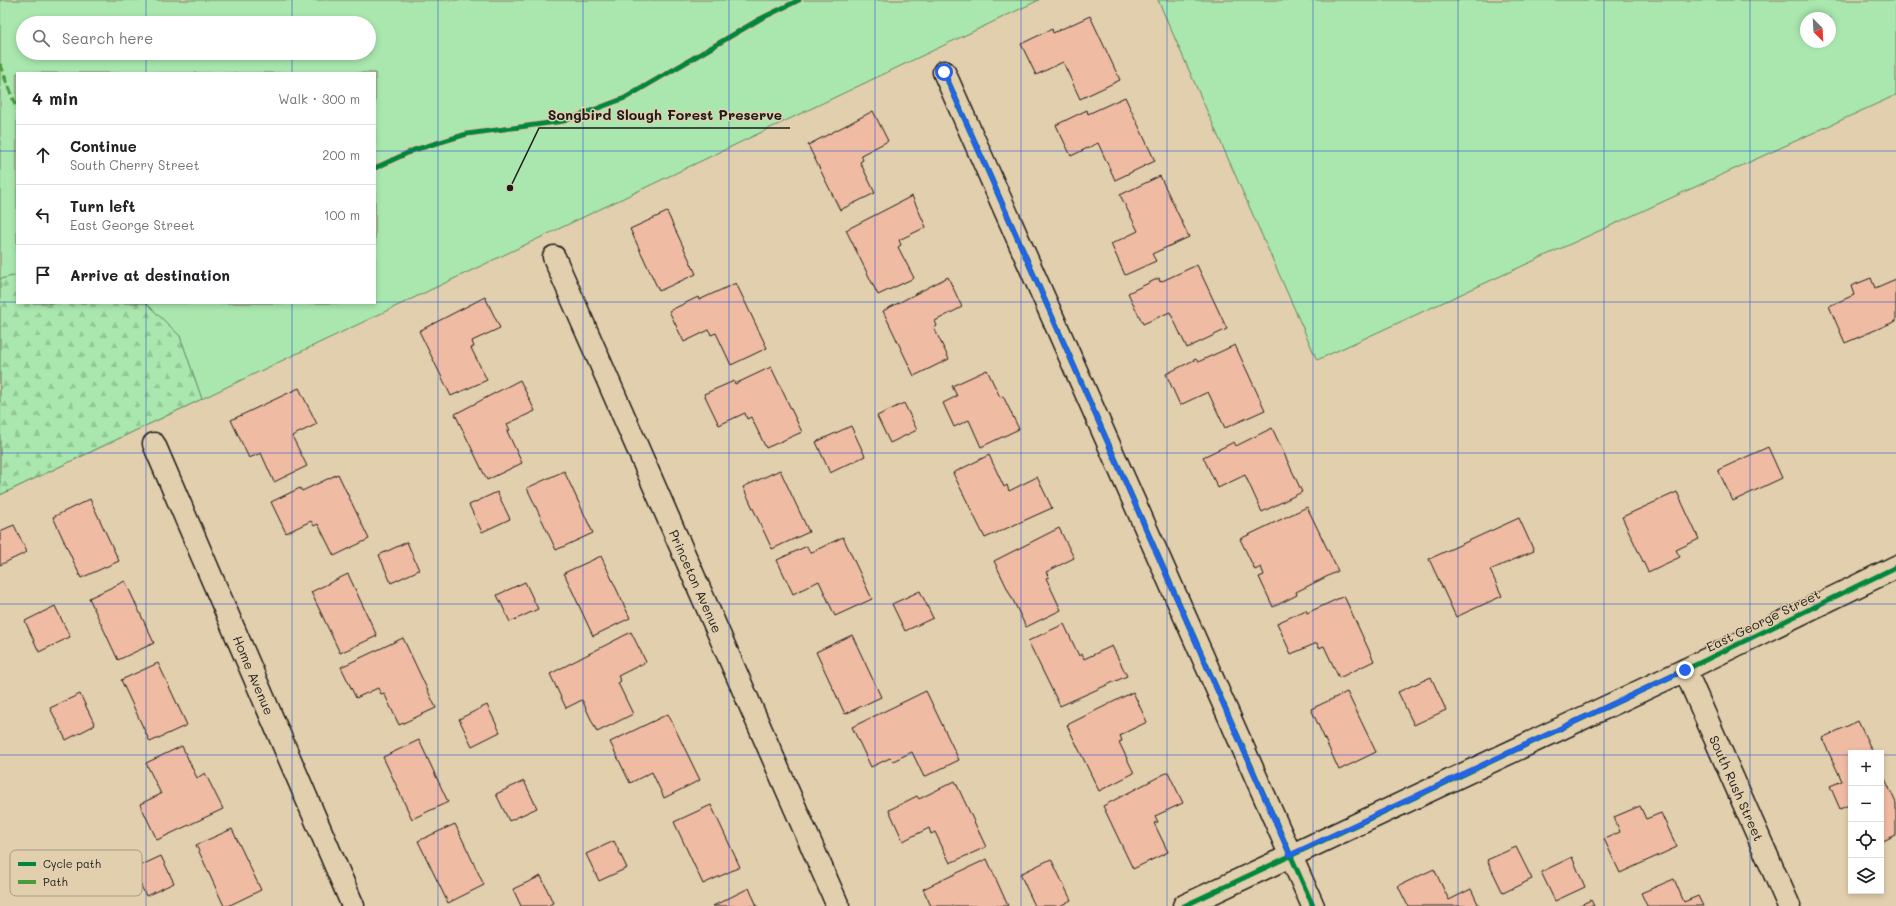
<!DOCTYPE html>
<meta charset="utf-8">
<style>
:root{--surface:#fff;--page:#f6f6f6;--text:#202124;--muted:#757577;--line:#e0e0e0}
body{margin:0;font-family:Mali,sans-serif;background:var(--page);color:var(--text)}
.controls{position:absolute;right:12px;bottom:12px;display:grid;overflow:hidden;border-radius:0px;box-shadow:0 2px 6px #0003}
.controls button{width:36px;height:36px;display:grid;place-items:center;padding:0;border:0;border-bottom:1px solid var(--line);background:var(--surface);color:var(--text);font:20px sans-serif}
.compass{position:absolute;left:1800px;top:12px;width:36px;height:36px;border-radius:50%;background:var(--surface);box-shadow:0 2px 6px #0003;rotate:156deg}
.stop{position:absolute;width:12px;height:12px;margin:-9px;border:3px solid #2563eb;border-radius:50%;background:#fff}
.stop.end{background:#2563eb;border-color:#fff;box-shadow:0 1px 4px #0008}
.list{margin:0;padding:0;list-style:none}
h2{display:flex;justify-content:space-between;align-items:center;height:52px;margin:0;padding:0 16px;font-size:17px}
h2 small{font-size:13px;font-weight:400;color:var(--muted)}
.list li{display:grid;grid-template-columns:26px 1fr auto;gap:12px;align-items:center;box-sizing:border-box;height:60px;padding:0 16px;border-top:1px solid var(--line)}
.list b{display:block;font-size:15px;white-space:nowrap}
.list p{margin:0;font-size:13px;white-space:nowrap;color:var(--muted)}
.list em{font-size:13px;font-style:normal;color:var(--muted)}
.icon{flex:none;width:22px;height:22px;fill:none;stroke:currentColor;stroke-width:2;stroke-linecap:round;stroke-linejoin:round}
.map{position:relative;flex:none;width:1896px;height:906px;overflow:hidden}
.search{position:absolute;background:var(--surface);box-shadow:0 2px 6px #0003;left:16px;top:16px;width:360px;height:44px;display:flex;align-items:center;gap:10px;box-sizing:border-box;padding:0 14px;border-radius:22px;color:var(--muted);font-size:15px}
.panel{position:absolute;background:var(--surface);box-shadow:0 2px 6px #0003;left:16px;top:72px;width:360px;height:232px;border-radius:0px}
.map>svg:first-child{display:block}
.green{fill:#a9e7ae;stroke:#628265;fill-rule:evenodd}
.forest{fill:url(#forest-firs);stroke:#628265}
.building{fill:#f0bba3;stroke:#1c1c1c}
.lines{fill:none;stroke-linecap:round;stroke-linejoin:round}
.minor-casing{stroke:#1c1c1c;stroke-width:25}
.minor{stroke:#e2cfad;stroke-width:22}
.quiet{stroke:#4c9a3e;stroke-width:4;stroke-dasharray:8 4;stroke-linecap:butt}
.cycleway-casing{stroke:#e2cfad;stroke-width:8}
.cycleway{stroke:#00873e;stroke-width:5}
.route{stroke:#2563eb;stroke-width:5}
.grid{fill:none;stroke:#1d4ed8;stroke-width:1;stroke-opacity:0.55}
.labels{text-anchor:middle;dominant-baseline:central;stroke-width:3;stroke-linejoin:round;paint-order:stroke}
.street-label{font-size:13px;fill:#1c1c1c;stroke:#e2cfad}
.key{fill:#e2cfad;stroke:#a79982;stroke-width:1}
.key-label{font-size:11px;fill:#1c1c1c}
.leader{fill:none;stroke:#1c1c1c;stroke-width:1.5}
.callout-dot{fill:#1c1c1c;stroke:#e2cfad;stroke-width:1.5}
.callout-label{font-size:14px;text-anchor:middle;font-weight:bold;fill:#1c1c1c;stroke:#e2cfad;stroke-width:3;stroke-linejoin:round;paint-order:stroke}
</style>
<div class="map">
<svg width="1896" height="906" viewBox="0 0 1896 906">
<defs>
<pattern id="forest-firs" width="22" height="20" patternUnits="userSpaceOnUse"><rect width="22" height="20" fill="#a9e7ae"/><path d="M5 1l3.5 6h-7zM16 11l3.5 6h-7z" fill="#91c695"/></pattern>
</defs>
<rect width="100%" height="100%" fill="#e2cfad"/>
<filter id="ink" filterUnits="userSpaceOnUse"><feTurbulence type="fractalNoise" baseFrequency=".025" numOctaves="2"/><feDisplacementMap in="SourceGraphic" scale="8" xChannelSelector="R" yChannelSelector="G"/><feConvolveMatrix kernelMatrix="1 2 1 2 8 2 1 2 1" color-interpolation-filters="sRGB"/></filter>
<g filter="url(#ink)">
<g class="green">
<path d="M0 0H1039L0 495ZM23 23H369V53H23ZM17 73H375V303H17Z"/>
<path d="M1158 0H1896V95L1317 360ZM1806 18H1830V42H1806Z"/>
</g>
<path class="forest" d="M17 275V303H146L180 336 202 399 0 495V279Z"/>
<g class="building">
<path d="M1090 16 1120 80 1080 99 1063 62 1036 75 1021 44 1052 29 1053 33Z"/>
<path d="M1125 97 1155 161 1115 180 1098 143 1071 156 1056 125 1087 110 1088 114Z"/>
<path d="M873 111 888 141 861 155 863 160 860 162 875 193 840 210 808 145Z"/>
<path d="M1160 176 1189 237 1152 254 1156 261 1125 275 1111 244 1138 231 1120 195Z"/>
<path d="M912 196 926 227 899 240 901 245 898 247 914 278 878 295 846 230Z"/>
<path d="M667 212 696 274 659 291 630 229Z"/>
<path d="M1197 265 1227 329 1187 348 1170 312 1143 324 1128 293 1159 278 1160 282Z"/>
<path d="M948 277 962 307 935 321 937 326 934 328 949 359 914 376 883 311Z"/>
<path d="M1871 278 1875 288 1896 279V321L1845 343 1829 306 1854 295 1851 286Z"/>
<path d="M736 283 767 348 731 365 716 333 711 335 709 330 684 342 669 311 698 297 699 300Z"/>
<path d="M485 297 500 328 472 341 474 347 471 348 487 380 451 396 419 331Z"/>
<path d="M1235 345 1265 410 1225 428 1208 392 1180 405 1166 374 1196 359 1198 362Z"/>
<path d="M771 367 802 432 766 448 751 417 747 419 745 413 719 425 704 394 734 381 735 384Z"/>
<path d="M987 370 1000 397 1003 396 1019 429 981 447 969 420 954 427 943 403 957 396 952 386Z"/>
<path d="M520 380 535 411 507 424 510 430 507 431 522 463 487 480 455 414Z"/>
<path d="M299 388 317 424 292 436 307 466 274 482 261 453 249 458 231 420Z"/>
<path d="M904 403 917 430 890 443 877 416Z"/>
<path d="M851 426 865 456 830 473 816 442Z"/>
<path d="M1272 428 1302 492 1262 512 1245 475 1218 488 1203 457 1234 442 1236 446Z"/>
<path d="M1768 447 1782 478 1733 501 1718 470Z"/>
<path d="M989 455 1004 487 1007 485 1009 491 1037 477 1052 508 985 538 953 473Z"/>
<path d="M780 470 809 532 772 549 743 487Z"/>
<path d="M564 471 593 533 556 550 527 488Z"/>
<path d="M338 474 369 539 334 556 318 524 314 526 311 521 286 533 271 502 300 488 302 491Z"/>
<path d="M497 492 510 519 482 532 469 505Z"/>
<path d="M1677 492 1699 539 1676 550 1680 557 1648 572 1622 517Z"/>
<path d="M90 499 119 561 81 578 53 517Z"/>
<path d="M1307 507 1338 571 1296 592 1297 595 1273 607 1259 577 1264 575 1261 567 1255 570 1240 539Z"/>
<path d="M1519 518 1534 551 1490 570 1502 596 1456 617 1429 559Z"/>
<path d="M14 525 27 552 0 565V531Z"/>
<path d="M1059 528 1074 558 1046 572 1049 577 1046 578 1061 610 1026 627 994 561Z"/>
<path d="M843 537 872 599 835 616 819 581 793 594 777 560 807 546 810 553Z"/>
<path d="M407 542 419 570 391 583 379 555Z"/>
<path d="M601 556 630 618 593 636 564 573Z"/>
<path d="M348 574 377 636 340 653 311 592Z"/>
<path d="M125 581 154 643 118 660 89 598Z"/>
<path d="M525 582 538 609 510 622 497 595Z"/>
<path d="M920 591 933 618 905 631 892 604Z"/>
<path d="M1344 596 1374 661 1339 678 1324 646 1319 648 1317 643 1291 654 1277 623 1306 610 1307 613Z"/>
<path d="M55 606 70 637 39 652 25 621Z"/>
<path d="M1064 624 1079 656 1082 654 1084 659 1112 646 1127 676 1060 706 1028 641Z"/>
<path d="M631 632 646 662 618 676 621 681 618 683 633 714 597 732 582 700 566 708 550 674Z"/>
<path d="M852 635 881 697 845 714 816 652Z"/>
<path d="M403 638 436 708 399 725 384 693 381 694 378 688 356 698 341 667Z"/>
<path d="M158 663 187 725 150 742 121 680Z"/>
<path d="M1431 677 1446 710 1414 725 1398 692Z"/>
<path d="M926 691 959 760 924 777 912 752 893 761 890 758 871 767 852 727Z"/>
<path d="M1133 692 1147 722 1120 735 1122 741 1119 742 1134 773 1099 791 1067 725Z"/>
<path d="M1347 692 1376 752 1339 770 1311 709Z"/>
<path d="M80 694 95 725 66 740 50 708Z"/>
<path d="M487 705 500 732 472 746 459 719Z"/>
<path d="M668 714 700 780 664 798 652 772 630 783 610 742Z"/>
<path d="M1858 721 1873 753H1851V804L1840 809 1830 786 1842 781 1822 738Z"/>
<path d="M419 740 448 802 412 819 383 757Z"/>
<path d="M182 746 197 778 205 773 223 809 157 840 140 804 161 794 146 763Z"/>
<path d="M1881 770 1896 803V835L1881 842Z"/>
<path d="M1168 772 1183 803 1155 816 1158 822 1154 823 1168 852 1133 869 1103 806Z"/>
<path d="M524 781 537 808 509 821 496 794Z"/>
<path d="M955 781 986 847 950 863 935 832 931 834 929 828 903 841 889 810 917 796 919 799Z"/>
<path d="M711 805 740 867 703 884 674 822Z"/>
<path d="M1640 806 1646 819 1661 813 1677 847 1620 873 1604 839 1620 832 1614 817Z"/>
<path d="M455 824 484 885 448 903 418 841Z"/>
<path d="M232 829 261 890 228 906H224L196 845Z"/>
<path d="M614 841 627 868 599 881 586 854Z"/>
<path d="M1516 847 1532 879 1503 893 1487 860Z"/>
<path d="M161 856 174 883 146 896 133 869Z"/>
<path d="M1572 857 1585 887 1555 901 1541 872Z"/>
<path d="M987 859 1008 906H931L923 889Z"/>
<path d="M1051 859 1071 900 1060 906H1035L1020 874Z"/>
<path d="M1434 869 1449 900 1471 889 1479 906H1408L1398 886Z"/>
<path d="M541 876 553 903 547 906H521L513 889Z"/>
<path d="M1674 879 1684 902 1698 896 1703 906H1647L1641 893Z"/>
<path d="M749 888 757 906H713Z"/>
<path d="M1591 900 1594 906H1578Z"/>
</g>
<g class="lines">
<g class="minor-casing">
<g id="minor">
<path d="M944 72 1313 906"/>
<path d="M554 257 838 906"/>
<path d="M154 444 353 906"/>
<path d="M1685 670 1789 906"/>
<path d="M1184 906 1685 670 1896 567"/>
</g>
</g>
<use href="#minor" class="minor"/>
<path class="quiet" d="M0 64 17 109"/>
<g class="cycleway-casing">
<g id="cycleway">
<path d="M944 72 1313 906"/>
<path d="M375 168 414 150 467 134 564 121 625 98 760 19 799 0"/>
<path d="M1184 906 1685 670 1896 567"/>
</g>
</g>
<use href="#cycleway" class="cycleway"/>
</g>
</g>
<g class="lines" filter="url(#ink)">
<path class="route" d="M944 72 1290 855 1685 670"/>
</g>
<path class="grid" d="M146 0V23M292 0V23M438 0V906M583 0V906M729 0V906M875 0V906M1021 0V906M1167 0V906M1313 0V906M1458 0V906M1604 0V906M1750 0V906M146 53V73M292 53V73M0 151H17M375 151H1896M0 302H17M375 302H1896M146 303V906M292 303V906M0 453H1896M0 604H1896M0 755H1851M1881 755H1896"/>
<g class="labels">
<g class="street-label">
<text transform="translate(696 581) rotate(66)">Princeton Avenue</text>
<text transform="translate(1763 620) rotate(-26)">East George Street</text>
<text transform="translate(254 675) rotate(67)">Home Avenue</text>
<text transform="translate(1737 788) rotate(66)">South Rush Street</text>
</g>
</g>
<rect x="10" y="850" width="132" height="46" rx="6" class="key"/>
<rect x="18" y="862" width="18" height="4" fill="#00873e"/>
<rect x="18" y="880" width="18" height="4" fill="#4c9a3e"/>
<g class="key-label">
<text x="43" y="868">Cycle path</text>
<text x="43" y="886">Path</text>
</g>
<path class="leader" d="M510 188L539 128H790"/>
<circle class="callout-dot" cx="510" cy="188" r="4"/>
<g class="callout-label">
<text x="665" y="120">Songbird Slough Forest Preserve</text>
</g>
</svg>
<div class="controls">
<button>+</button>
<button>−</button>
<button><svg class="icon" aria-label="locate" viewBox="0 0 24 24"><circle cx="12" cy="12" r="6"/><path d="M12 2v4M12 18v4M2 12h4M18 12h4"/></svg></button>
<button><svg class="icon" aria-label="layers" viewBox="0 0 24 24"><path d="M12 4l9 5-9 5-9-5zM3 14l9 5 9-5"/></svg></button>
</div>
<svg class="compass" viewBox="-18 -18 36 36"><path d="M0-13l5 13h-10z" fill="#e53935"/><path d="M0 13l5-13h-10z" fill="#757577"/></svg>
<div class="stop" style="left:944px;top:72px"></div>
<div class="stop end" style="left:1685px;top:670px"></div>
<div class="search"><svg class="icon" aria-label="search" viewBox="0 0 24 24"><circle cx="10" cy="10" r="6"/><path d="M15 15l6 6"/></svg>Search here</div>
<section class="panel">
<h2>4 min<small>Walk · 300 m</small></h2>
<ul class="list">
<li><svg class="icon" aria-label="ahead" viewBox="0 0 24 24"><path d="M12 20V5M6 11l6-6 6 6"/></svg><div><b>Continue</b><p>South Cherry Street</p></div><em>200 m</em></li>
<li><svg class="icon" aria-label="left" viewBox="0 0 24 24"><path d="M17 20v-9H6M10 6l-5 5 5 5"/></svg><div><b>Turn left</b><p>East George Street</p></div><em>100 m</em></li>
<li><svg class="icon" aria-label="arrive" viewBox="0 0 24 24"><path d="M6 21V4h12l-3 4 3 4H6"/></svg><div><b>Arrive at destination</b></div></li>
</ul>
</section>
</div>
